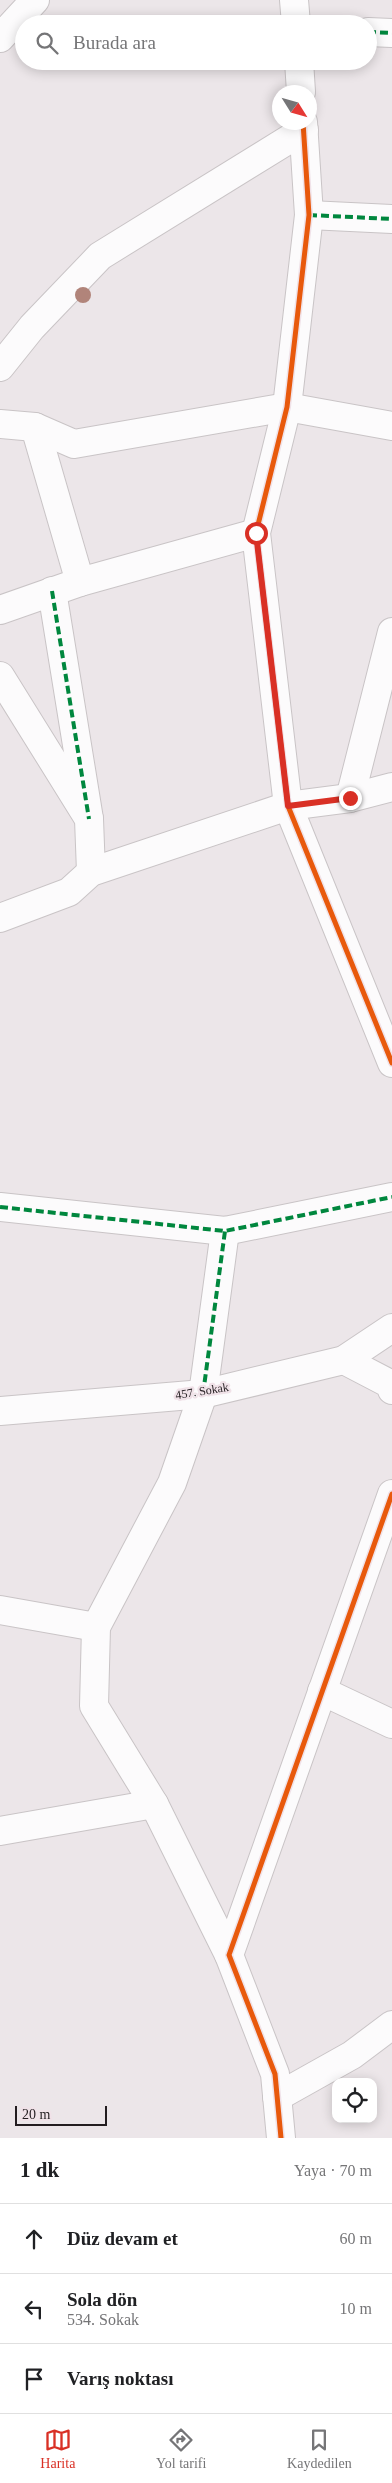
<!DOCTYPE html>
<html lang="tr">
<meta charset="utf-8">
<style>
:root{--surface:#fff;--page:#f6f6f6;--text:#202124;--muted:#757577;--line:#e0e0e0;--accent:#d93025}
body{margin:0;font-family:"Times New Roman",serif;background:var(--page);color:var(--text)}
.controls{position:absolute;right:15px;bottom:15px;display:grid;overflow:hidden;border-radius:10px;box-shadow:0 2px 12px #0003}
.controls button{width:45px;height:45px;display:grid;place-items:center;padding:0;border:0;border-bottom:1px solid var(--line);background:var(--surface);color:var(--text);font:25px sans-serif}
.compass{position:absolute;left:272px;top:85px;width:45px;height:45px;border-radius:50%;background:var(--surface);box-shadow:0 2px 12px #0003;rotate:127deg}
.scale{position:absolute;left:15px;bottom:12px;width:92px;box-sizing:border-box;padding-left:5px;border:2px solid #231d20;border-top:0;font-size:14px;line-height:18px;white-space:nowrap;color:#231d20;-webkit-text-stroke:4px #f0e2e8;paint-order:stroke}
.stop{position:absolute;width:15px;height:15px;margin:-11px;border:4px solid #d93025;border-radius:50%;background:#fff}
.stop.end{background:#d93025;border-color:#fff;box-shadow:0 1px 5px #0008}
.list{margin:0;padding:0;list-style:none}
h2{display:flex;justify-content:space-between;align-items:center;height:65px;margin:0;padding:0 20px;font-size:21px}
h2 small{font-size:16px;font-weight:400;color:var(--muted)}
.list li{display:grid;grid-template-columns:32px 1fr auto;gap:15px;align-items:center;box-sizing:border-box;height:70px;padding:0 20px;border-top:1px solid var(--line)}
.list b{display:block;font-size:19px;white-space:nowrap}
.list p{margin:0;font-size:16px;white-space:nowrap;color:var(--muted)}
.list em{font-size:16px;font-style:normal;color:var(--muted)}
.icon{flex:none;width:28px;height:28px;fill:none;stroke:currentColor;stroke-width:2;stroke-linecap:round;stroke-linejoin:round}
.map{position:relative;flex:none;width:392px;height:2138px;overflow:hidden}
.search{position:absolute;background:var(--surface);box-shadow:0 2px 12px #0003;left:15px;right:15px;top:15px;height:55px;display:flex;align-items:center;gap:12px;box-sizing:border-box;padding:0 18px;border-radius:28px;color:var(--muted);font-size:19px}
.sheet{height:275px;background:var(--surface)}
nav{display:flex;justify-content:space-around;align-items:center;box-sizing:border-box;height:70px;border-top:1px solid var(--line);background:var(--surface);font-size:14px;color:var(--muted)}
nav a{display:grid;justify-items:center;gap:2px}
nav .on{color:var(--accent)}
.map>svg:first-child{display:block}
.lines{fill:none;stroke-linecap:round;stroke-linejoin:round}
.minor-casing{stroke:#c9c4c6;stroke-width:30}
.minor{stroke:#fcfbfc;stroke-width:28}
.quiet{stroke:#00873e;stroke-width:4;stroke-dasharray:8 4;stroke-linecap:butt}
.cycleway-casing{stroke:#f0e2e8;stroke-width:8}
.cycleway{stroke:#e8590c;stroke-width:5}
.tree{fill:#b1847a}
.route{stroke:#d93025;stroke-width:6}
.labels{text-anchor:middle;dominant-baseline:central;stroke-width:4.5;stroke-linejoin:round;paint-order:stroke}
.street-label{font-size:12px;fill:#231d20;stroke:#f0e2e8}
</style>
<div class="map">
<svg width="392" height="2138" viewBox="0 0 392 2138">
<rect width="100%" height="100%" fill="#ece6e9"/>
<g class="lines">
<g class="minor-casing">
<g id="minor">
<path d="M294 0 296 24"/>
<path d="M368 32 392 33"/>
<path d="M0 38 35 0"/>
<path d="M299 61 301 92"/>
<path d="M303 122 309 215 287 407 256 533 288 806 392 1063"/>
<path d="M309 215 392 219"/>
<path d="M0 367 32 327 100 256 304 130"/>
<path d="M0 424 35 427 74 444 287 407 392 426"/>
<path d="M35 427 80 582"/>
<path d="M52 591 89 819"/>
<path d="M0 610 80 582 256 533"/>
<path d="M0 676 89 819 91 872"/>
<path d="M350 798 392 632"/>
<path d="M0 918 69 892 91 872 288 806 350 798 392 787"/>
<path d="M0 1207 225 1231 392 1197"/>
<path d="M225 1231 203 1394 172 1483 96 1627 94 1706 154 1804 229 1955"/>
<path d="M344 1360 390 1384 392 1390"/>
<path d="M0 1411 203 1394 344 1360 392 1328"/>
<path d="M0 1610 96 1627"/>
<path d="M322 1691 392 1724"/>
<path d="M0 1831 154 1804"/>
<path d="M277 2097 352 2055 392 2025"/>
<path d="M281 2138 275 2074 229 1955 392 1494"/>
</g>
</g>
<use href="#minor" class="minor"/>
<g class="quiet">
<path d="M368 32 392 33"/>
<path d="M309 215 392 219"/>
<path d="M52 591 89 819"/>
<path d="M0 1207 225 1231 392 1197"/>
<path d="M203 1394 225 1231"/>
</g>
<g class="cycleway-casing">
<g id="cycleway">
<path d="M303 122 309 215 287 407 256 533 288 806 392 1063"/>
<path d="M281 2138 275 2074 229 1955 392 1494"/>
</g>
</g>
<use href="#cycleway" class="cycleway"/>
</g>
<circle class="tree" cx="83" cy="295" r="8"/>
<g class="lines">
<path class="route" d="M256 533 288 806 350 798"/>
</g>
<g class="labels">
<g class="street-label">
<text transform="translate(202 1391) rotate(-9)">457. Sokak</text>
</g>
</g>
</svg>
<div class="controls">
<button><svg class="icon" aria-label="locate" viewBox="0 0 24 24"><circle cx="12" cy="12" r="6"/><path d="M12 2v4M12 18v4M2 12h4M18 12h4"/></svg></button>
</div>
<svg class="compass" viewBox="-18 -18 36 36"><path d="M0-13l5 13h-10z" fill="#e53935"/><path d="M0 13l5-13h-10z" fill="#757577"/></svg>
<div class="scale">20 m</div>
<div class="stop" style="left:256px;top:533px"></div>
<div class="stop end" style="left:350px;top:798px"></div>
<div class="search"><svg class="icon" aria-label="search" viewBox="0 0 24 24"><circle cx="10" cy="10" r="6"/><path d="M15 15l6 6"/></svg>Burada ara</div>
</div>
<section class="sheet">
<h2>1 dk<small>Yaya · 70 m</small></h2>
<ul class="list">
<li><svg class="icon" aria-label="ahead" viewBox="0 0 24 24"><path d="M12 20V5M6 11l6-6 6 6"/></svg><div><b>Düz devam et</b></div><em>60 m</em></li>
<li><svg class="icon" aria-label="left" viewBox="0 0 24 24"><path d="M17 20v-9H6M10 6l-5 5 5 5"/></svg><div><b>Sola dön</b><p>534. Sokak</p></div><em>10 m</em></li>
<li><svg class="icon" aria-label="arrive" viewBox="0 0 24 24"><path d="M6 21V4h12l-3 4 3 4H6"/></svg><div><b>Varış noktası</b></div></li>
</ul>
</section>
<nav>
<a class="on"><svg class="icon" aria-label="map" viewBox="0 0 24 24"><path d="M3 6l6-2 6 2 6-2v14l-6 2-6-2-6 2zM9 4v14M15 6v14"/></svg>Harita</a>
<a><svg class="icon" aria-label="directions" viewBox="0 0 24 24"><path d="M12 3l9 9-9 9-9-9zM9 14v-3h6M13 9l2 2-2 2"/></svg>Yol tarifi</a>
<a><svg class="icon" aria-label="saved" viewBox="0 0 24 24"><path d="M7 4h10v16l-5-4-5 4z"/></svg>Kaydedilen</a>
</nav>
